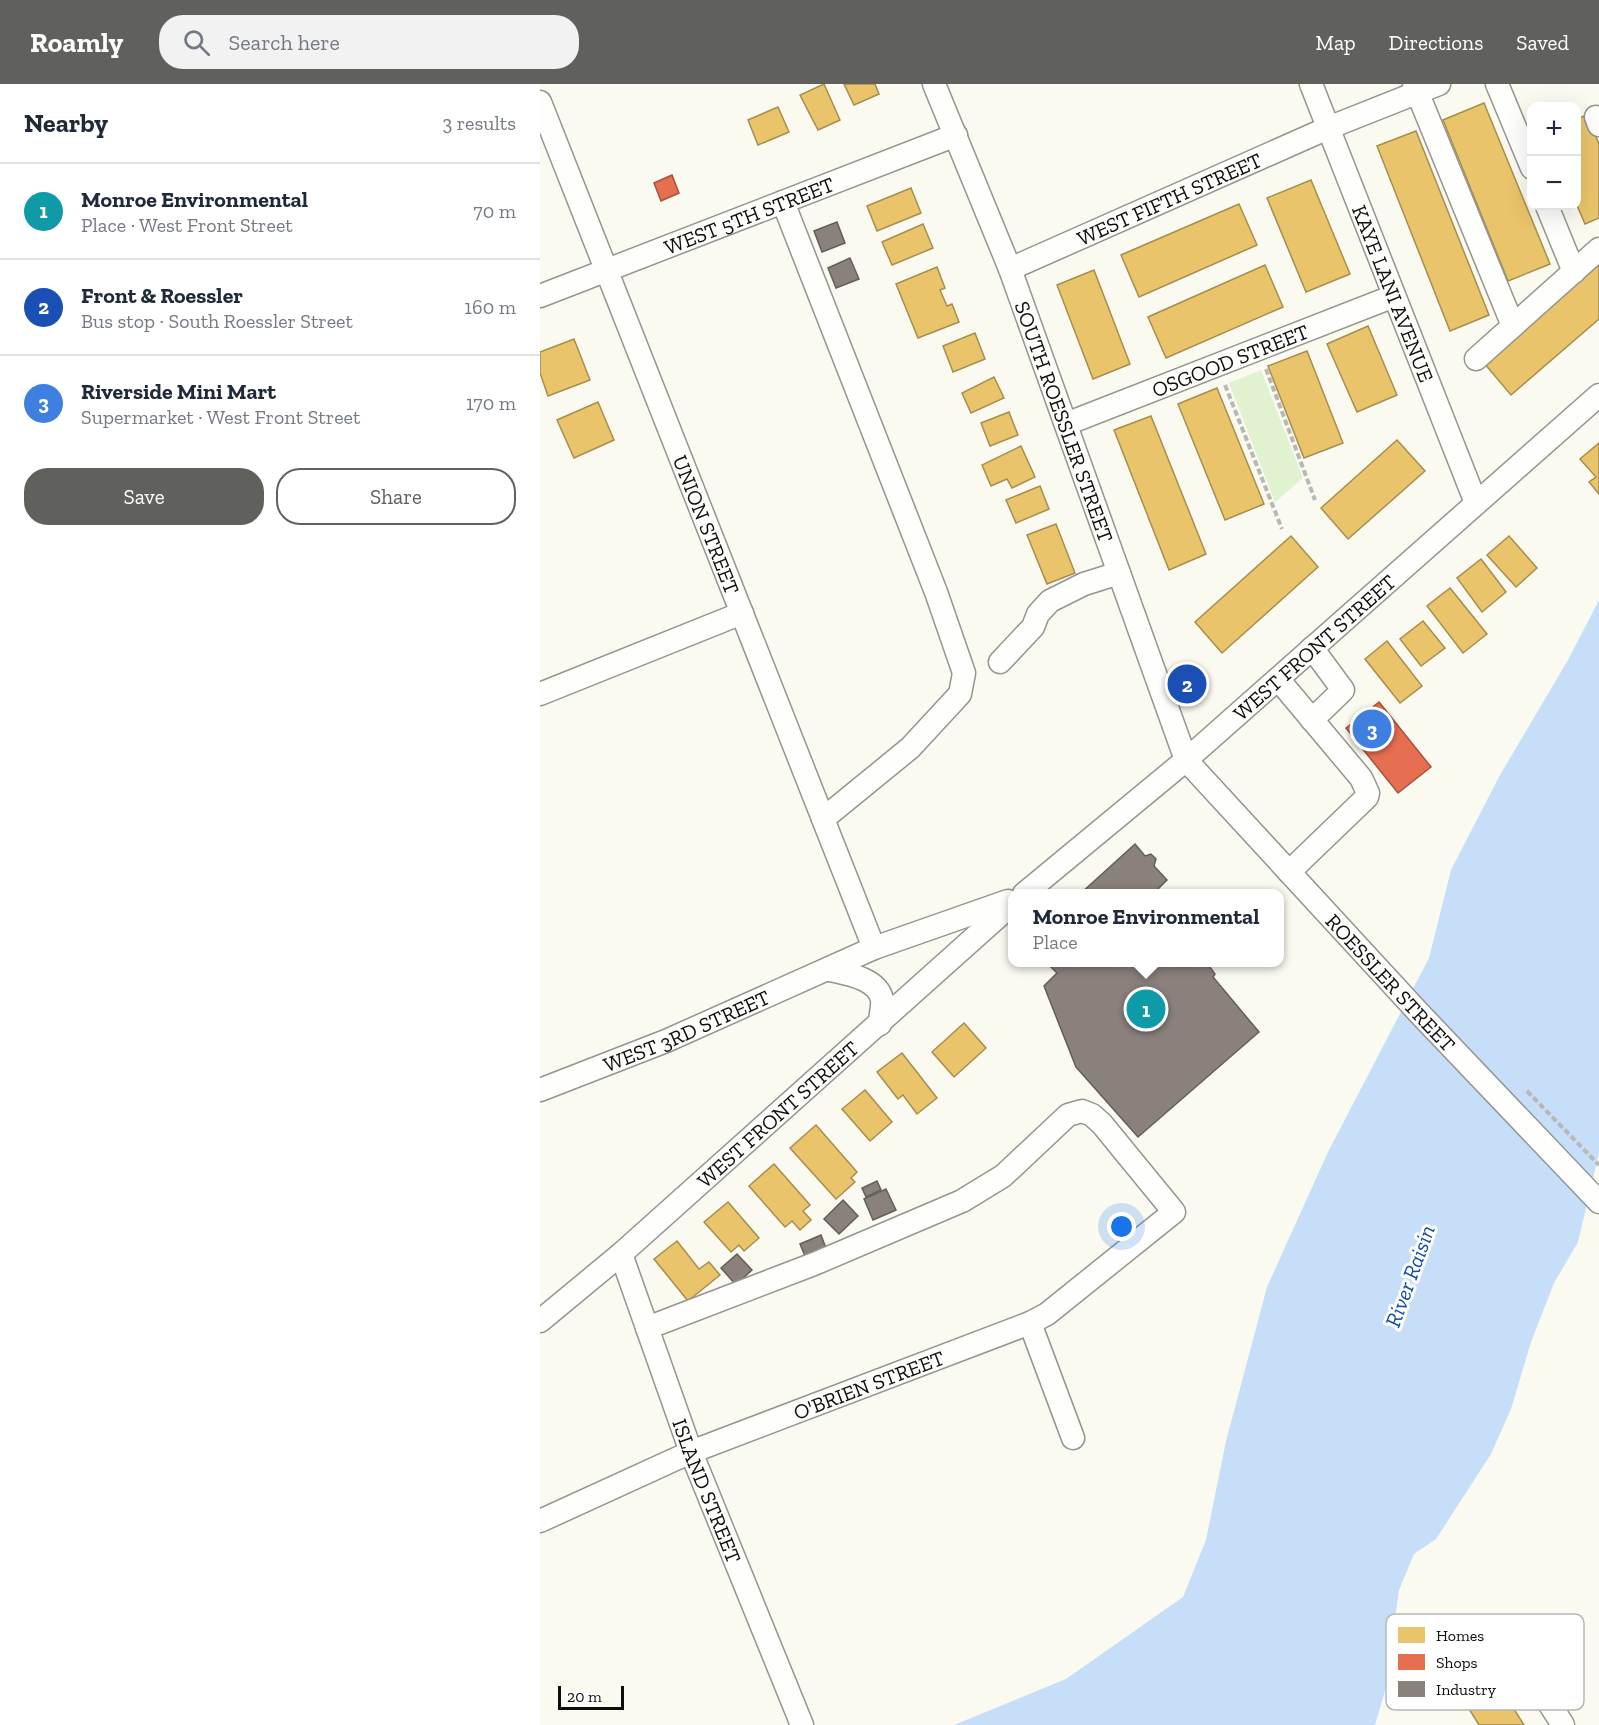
<!DOCTYPE html>
<meta charset="utf-8">
<style>
:root{--surface:#fff;--page:#f2f2f3;--text:#1f2937;--muted:#747a83;--line:#e0e1e3;--accent:#60605d}
body{margin:0;font-family:"Zilla Slab",serif;background:var(--page);color:var(--text)}
.controls{position:absolute;right:18px;top:18px;display:grid;overflow:hidden;border-radius:12px;box-shadow:0 6px 24px #0002}
.controls button{width:54px;height:54px;display:grid;place-items:center;padding:0;border:0;border-bottom:2px solid var(--line);background:var(--surface);color:var(--text);font:30px sans-serif}
.scale{position:absolute;left:18px;bottom:15px;width:66px;box-sizing:border-box;padding-left:6px;border:3px solid #0d0d0d;border-top:0;font-size:16px;line-height:21px;white-space:nowrap;color:#0d0d0d;-webkit-text-stroke:4px #fff;paint-order:stroke}
.you{position:absolute;left:582px;top:1143px;width:21px;height:21px;margin:-15px;border:4px solid #fff;border-radius:50%;background:#1a73e8;box-shadow:0 0 0 9px #1a73e833}
.badge{display:grid;place-items:center;width:39px;height:39px;border-radius:50%;background:var(--accent);color:#fff;font-size:20px;font-weight:700}
.pin{position:absolute;translate:-50% -50%;border:3px solid #fff;box-shadow:0 2px 6px #0006}
.popup{position:absolute;left:468px;top:805px;width:276px;height:78px;box-sizing:border-box;display:grid;place-content:center;border-radius:12px;background:var(--surface);filter:drop-shadow(0 2px 4px #0005);font-size:20px;white-space:nowrap;color:var(--muted)}
.popup b{font-size:22px;color:var(--text)}
.popup::after{content:'';position:absolute;left:50%;top:100%;margin-left:-12px;border:12px solid transparent;border-top-color:var(--surface)}
.list{margin:0;padding:0;list-style:none}
h2{display:flex;justify-content:space-between;align-items:center;height:78px;margin:0;padding:0 24px;font-size:26px}
h2 small{font-size:20px;font-weight:400;color:var(--muted)}
.list li{display:grid;grid-template-columns:39px 1fr auto;gap:18px;align-items:center;box-sizing:border-box;height:96px;padding:0 24px;border-top:2px solid var(--line)}
.list b{display:block;font-size:22px;white-space:nowrap}
.list p{margin:0;font-size:20px;white-space:nowrap;color:var(--muted)}
.list em{font-size:20px;font-style:normal;color:var(--muted)}
.actions{display:flex;gap:12px;padding:18px 24px}
.actions a{flex:1;padding:14px 0;border:2px solid var(--accent);border-radius:24px;text-align:center;font-size:21px;color:var(--accent)}
.actions .main{background:var(--accent);color:#fff}
.icon{flex:none;width:33px;height:33px;fill:none;stroke:currentColor;stroke-width:2;stroke-linecap:round;stroke-linejoin:round}
.map{position:relative;flex:none;width:1059px;height:1641px;overflow:hidden}
header{display:flex;align-items:center;gap:36px;box-sizing:border-box;height:84px;padding:0 30px;background:var(--accent);color:#fff}
header strong{font-size:28px}
nav{display:flex;gap:33px;margin-inline-start:auto;font-size:21px}
.search{width:420px;height:54px;background:var(--page);display:flex;align-items:center;gap:15px;box-sizing:border-box;padding:0 21px;border-radius:24px;color:var(--muted);font-size:22px}
main{display:flex}
aside{flex:1;background:var(--surface)}
.map>svg:first-child{display:block}
.green{fill:#e0f2d0}
.water{fill:#c6def7}
.homes{fill:#e9c46a;stroke:#a78d4e;stroke-width:1.5}
.shops{fill:#e76f51;stroke:#a6523d;stroke-width:1.5}
.industry{fill:#8a817c;stroke:#645e5b;stroke-width:1.5}
.lines{fill:none;stroke-linecap:round;stroke-linejoin:round}
.minor-casing{stroke:#949490;stroke-width:25}
.path{stroke:#b8b8b6;stroke-width:4;stroke-dasharray:6 3;stroke-linecap:butt}
.minor{stroke:#fefefd;stroke-width:22}
.labels{text-anchor:middle;dominant-baseline:central;stroke-width:6;stroke-linejoin:round;paint-order:stroke}
.street-label{font-size:21px;fill:#0d0d0d;stroke:#fff}
.water-label{font-size:22px;font-style:italic;fill:#114da4;stroke:#fff}
.key{fill:#fff;stroke:#b6b6b6;stroke-width:1.5}
.key-label{font-size:16px;fill:#0d0d0d}
</style>
<header>
<strong>Roamly</strong>
<div class="search"><svg class="icon" aria-label="search" viewBox="0 0 24 24"><circle cx="10" cy="10" r="6"/><path d="M15 15l6 6"/></svg>Search here</div>
<nav><a>Map</a><a>Directions</a><a>Saved</a></nav>
</header>
<main>
<aside>
<h2>Nearby<small>3 results</small></h2>
<ul class="list">
<li><span class="badge" style="background:#0f9aa8">1</span><div><b>Monroe Environmental</b><p>Place · West Front Street</p></div><em>70 m</em></li>
<li><span class="badge" style="background:#1a4fb4">2</span><div><b>Front &amp; Roessler</b><p>Bus stop · South Roessler Street</p></div><em>160 m</em></li>
<li><span class="badge" style="background:#3f7fe0">3</span><div><b>Riverside Mini Mart</b><p>Supermarket · West Front Street</p></div><em>170 m</em></li>
</ul>
<div class="actions"><a class="main">Save</a><a>Share</a></div>
</aside>
<div class="map">
<svg width="1059" height="1641" viewBox="0 0 1059 1641">
<rect width="100%" height="100%" fill="#fbfaf1"/>
<path class="green" d="M721 286 763 394 735 418 689 299Z"/>
<path class="water" d="M1059 516V1069L1038 1158 1014 1199 991 1258 971 1325 951 1370 896 1455 874 1470 859 1506 845 1607 835 1641H414L526 1595 643 1513 666 1456 686 1357 727 1203 788 1068 889 874 911 786 960 691 1028 576Z"/>
<g class="homes">
<path d="M284 0 300 36 278 46 260 11Z"/>
<path d="M304 0H335L339 10 314 21Z"/>
<path d="M944 19 1010 180 968 197 903 36Z"/>
<path d="M238 23 249 48 218 61 208 36Z"/>
<path d="M1047 31 1059 60V134L1045 140 1036 119V35Z"/>
<path d="M876 47 949 231 910 247 837 62Z"/>
<path d="M771 96 810 190 766 208 727 114Z"/>
<path d="M371 104 381 129 337 147 327 122Z"/>
<path d="M699 120 717 161 599 213 581 171Z"/>
<path d="M383 140 393 164 352 181 342 158Z"/>
<path d="M1059 180V235L971 311 944 279Z"/>
<path d="M725 181 743 223 626 274 608 233Z"/>
<path d="M397 183 405 204 400 206 407 222 412 220 419 238 378 254 356 200Z"/>
<path d="M554 186 590 280 553 295 517 201Z"/>
<path d="M828 242 857 311 817 328 787 260Z"/>
<path d="M435 249 445 275 413 288 403 262Z"/>
<path d="M34 255 50 296 8 312 0 289V268Z"/>
<path d="M767 267 803 359 764 374 728 282Z"/>
<path d="M454 293 464 314 431 329 422 309Z"/>
<path d="M677 304 724 420 685 436 638 320Z"/>
<path d="M58 318 74 356 34 374 17 336Z"/>
<path d="M469 328 478 351 450 362 441 339Z"/>
<path d="M611 332 666 470 629 486 574 346Z"/>
<path d="M857 356 885 387 808 455 781 424Z"/>
<path d="M1059 359V410L1049 398 1056 393 1040 375Z"/>
<path d="M481 362 495 393 472 404 467 395 451 402 442 381Z"/>
<path d="M500 402 509 425 476 439 466 416Z"/>
<path d="M516 440 535 489 507 500 487 451Z"/>
<path d="M751 452 778 483 682 569 655 538Z"/>
<path d="M969 452 997 484 976 503 947 471Z"/>
<path d="M941 475 966 508 942 528 917 494Z"/>
<path d="M910 504 947 550 923 569 887 522Z"/>
<path d="M883 537 905 564 881 582 860 555Z"/>
<path d="M847 557 882 602 860 619 825 575Z"/>
<path d="M424 939 446 964 414 993 392 968Z"/>
<path d="M362 969 397 1014 377 1030 363 1011 358 1015 337 988Z"/>
<path d="M325 1006 352 1038 330 1057 302 1025Z"/>
<path d="M276 1041 317 1088 311 1094 315 1098 296 1115 250 1064Z"/>
<path d="M234 1080 270 1121 263 1127 271 1136 260 1146 252 1137 245 1143 209 1102Z"/>
<path d="M188 1118 219 1154 204 1167 199 1161 191 1168 164 1138Z"/>
<path d="M137 1157 159 1185 169 1178 180 1191 148 1217 114 1175Z"/>
<path d="M950 1587 984 1641H939L918 1607Z"/>
</g>
<g class="shops">
<path d="M132 91 139 109 121 117 114 99Z"/>
<path d="M839 618 891 683 858 709 806 644Z"/>
</g>
<g class="industry">
<path d="M297 138 305 159 282 168 274 147Z"/>
<path d="M310 174 319 195 296 204 288 184Z"/>
<path d="M595 760 605 772 611 770 616 775 614 782 627 796 613 810H540Z"/>
<path d="M506 878H666L675 890 673 893 719 948 598 1053 536 983 504 902 517 889Z"/>
<path d="M337 1097 341 1106 326 1113 322 1104Z"/>
<path d="M346 1105 356 1126 333 1136 324 1115Z"/>
<path d="M303 1116 318 1132 299 1150 284 1135Z"/>
<path d="M281 1151 286 1164 265 1172 260 1160Z"/>
<path d="M197 1170 212 1186 196 1201 181 1184Z"/>
</g>
<g class="lines">
<g class="minor-casing">
<g id="minor">
<path id="s1" d="M394 0 470 185 646 676 879 929 1059 1118"/>
<path id="s2" d="M771 0 936 419"/>
<path d="M874 0 973 242"/>
<path d="M957 0 992 84"/>
<path id="s3" d="M0 18 334 864"/>
<path d="M1056 33 1059 41"/>
<path d="M243 118 396 508 424 589 420 610 370 664 283 735"/>
<path d="M1007 122 1034 188"/>
<path id="s4" d="M470 185 788 44 899 0"/>
<path id="s5" d="M0 212 416 51"/>
<path d="M936 275 1059 165"/>
<path id="s6" d="M526 340 854 212"/>
<path d="M772 564 803 606 772 636"/>
<path d="M460 578 493 543 498 530 510 517 544 500 579 489"/>
<path d="M738 595 821 694 828 709 827 713 749 788"/>
<path d="M0 610 202 529"/>
<path id="s7" d="M484 810 646 676 1059 311"/>
<path d="M290 886C307 890 337 894 342 915 343 922 340 932 340 940"/>
<path id="s8" d="M0 1006 126 957 334 864 468 817"/>
<path id="s9" d="M81 1170 151 1368 262 1641"/>
<path id="s10" d="M0 1237 81 1170 472 820"/>
<path d="M490 1239 533 1354"/>
<path id="s11" d="M0 1437 151 1368 490 1239 507 1230 634 1128 562 1040 552 1031 542 1027 528 1031 463 1092 422 1117 274 1180 107 1244"/>
<path d="M977 1569 1023 1641"/>
</g>
</g>
<g class="path">
<path d="M726 285 775 416"/>
<path d="M685 301 742 445"/>
<path d="M987 1007 1059 1081"/>
</g>
<use href="#minor" class="minor"/>
</g>
<g class="labels">
<g class="street-label">
<text stroke="none"><textPath href="#s4" startOffset="174">WEST FIFTH STREET</textPath></text>
<text stroke="none"><textPath href="#s5" startOffset="224">WEST 5TH STREET</textPath></text>
<text stroke="none"><textPath href="#s2" startOffset="225">KAYE LANI AVENUE</textPath></text>
<text stroke="none"><textPath href="#s6" startOffset="176">OSGOOD STREET</textPath></text>
<text stroke="none"><textPath href="#s1" startOffset="362">SOUTH ROESSLER STREET</textPath></text>
<text stroke="none"><textPath href="#s3" startOffset="454">UNION STREET</textPath></text>
<text stroke="none"><textPath href="#s7" startOffset="381">WEST FRONT STREET</textPath></text>
<text stroke="none"><textPath href="#s1" startOffset="1024">ROESSLER STREET</textPath></text>
<text stroke="none"><textPath href="#s8" startOffset="158">WEST 3RD STREET</textPath></text>
<text stroke="none"><textPath href="#s10" startOffset="315">WEST FRONT STREET</textPath></text>
<text stroke="none"><textPath href="#s11" startOffset="356">O'BRIEN STREET</textPath></text>
<text stroke="none"><textPath href="#s9" startOffset="252">ISLAND STREET</textPath></text>
</g>
<g class="water-label">
<text transform="translate(870 1192) rotate(-70)">River Raisin</text>
</g>
</g>
<rect x="846" y="1530" width="198" height="96" rx="9" class="key"/>
<rect x="858" y="1543" width="27" height="16" fill="#e9c46a"/>
<rect x="858" y="1570" width="27" height="16" fill="#e76f51"/>
<rect x="858" y="1597" width="27" height="16" fill="#8a817c"/>
<g class="key-label">
<text x="896" y="1557">Homes</text>
<text x="896" y="1584">Shops</text>
<text x="896" y="1611">Industry</text>
</g>
</svg>
<div class="controls">
<button>+</button>
<button>−</button>
</div>
<div class="scale">20 m</div>
<div class="you"></div>
<div class="pin badge" style="left:606px;top:925px;background:#0f9aa8">1</div>
<div class="popup"><b>Monroe Environmental</b>Place</div>
<div class="pin badge" style="left:647px;top:600px;background:#1a4fb4">2</div>
<div class="pin badge" style="left:832px;top:645px;background:#3f7fe0">3</div>
</div>
</main>
